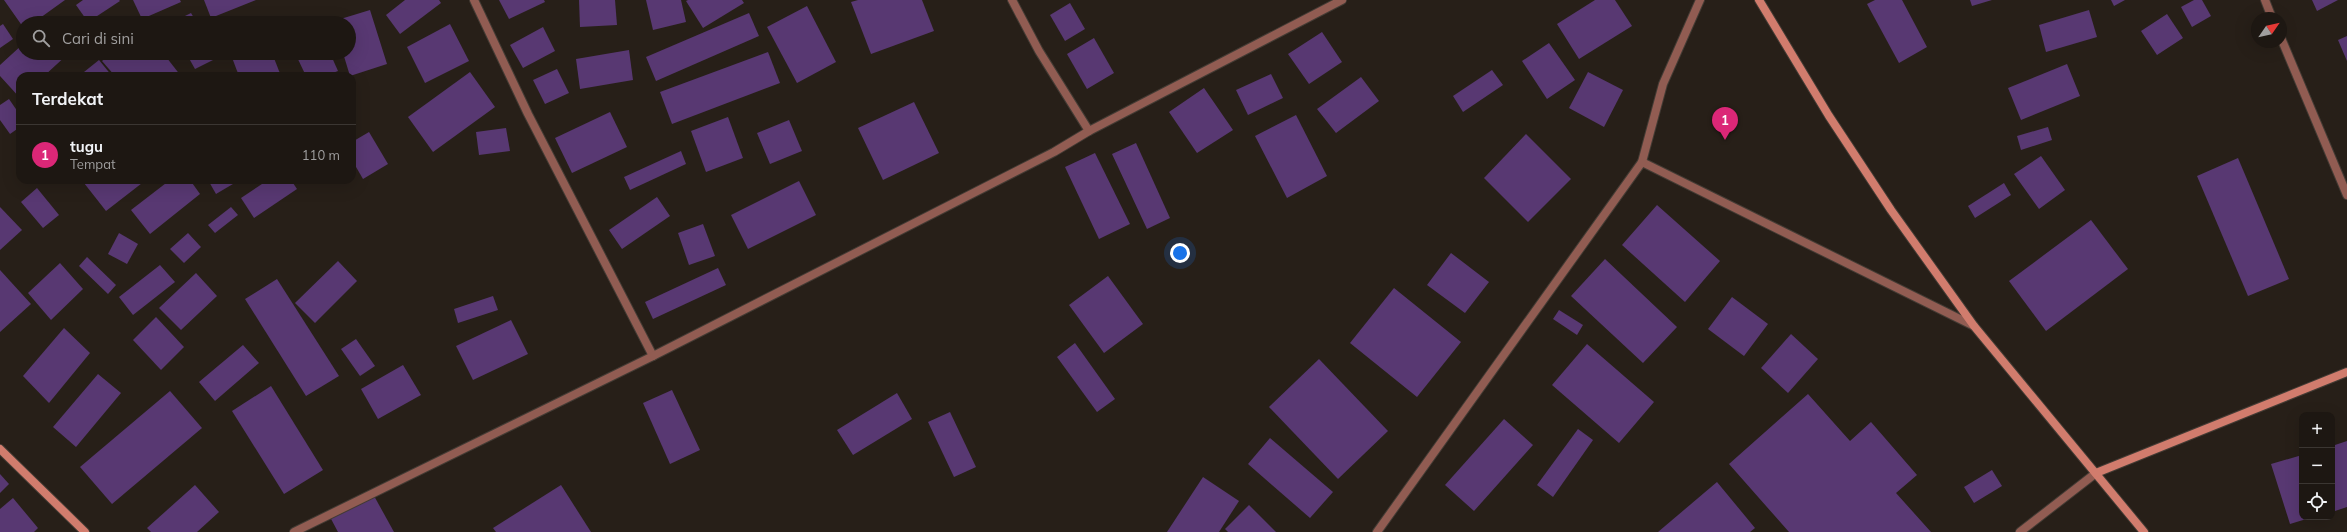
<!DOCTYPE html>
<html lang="id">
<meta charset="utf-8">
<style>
:root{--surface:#1d1712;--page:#25201b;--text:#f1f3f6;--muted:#a09f9f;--line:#3b3632;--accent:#db2777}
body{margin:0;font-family:Mulish,sans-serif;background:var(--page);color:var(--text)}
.controls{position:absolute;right:12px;bottom:12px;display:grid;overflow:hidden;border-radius:8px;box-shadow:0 4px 16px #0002}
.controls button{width:36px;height:36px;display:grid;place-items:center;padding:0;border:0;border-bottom:1px solid var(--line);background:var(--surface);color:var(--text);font:20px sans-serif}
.compass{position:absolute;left:2251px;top:12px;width:36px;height:36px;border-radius:50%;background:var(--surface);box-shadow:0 4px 16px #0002;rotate:56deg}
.you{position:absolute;left:1180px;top:253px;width:14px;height:14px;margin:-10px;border:3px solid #fff;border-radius:50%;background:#1a73e8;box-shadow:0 0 0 6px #1a73e833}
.badge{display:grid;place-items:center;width:26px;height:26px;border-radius:50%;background:var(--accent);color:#fff;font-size:13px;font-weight:700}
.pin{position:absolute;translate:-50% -33px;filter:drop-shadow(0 1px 2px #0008)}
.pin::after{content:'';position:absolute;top:21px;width:14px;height:12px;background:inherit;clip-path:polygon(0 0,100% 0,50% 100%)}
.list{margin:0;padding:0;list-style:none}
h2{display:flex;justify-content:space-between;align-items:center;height:52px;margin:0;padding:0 16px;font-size:17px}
h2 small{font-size:13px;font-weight:400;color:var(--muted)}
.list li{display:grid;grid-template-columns:26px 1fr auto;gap:12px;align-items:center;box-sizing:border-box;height:60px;padding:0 16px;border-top:1px solid var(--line)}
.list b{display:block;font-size:15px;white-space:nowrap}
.list p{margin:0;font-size:13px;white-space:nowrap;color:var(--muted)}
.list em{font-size:13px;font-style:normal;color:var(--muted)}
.icon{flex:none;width:22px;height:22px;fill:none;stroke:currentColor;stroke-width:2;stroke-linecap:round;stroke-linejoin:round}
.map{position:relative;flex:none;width:2347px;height:532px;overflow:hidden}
.search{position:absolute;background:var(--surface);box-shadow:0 4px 16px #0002;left:16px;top:16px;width:340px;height:44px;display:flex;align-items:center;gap:10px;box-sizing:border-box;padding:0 14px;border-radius:22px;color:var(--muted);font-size:15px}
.panel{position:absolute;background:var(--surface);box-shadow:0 4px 16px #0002;left:16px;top:72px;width:340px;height:112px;border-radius:12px}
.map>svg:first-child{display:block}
.building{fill:#583872}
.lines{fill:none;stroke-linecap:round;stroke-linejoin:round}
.lane-casing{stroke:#433b34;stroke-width:10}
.street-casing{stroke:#433b34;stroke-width:10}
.secondary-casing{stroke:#433b34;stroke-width:10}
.lane{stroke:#915c52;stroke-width:8}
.street{stroke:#915c52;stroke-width:8}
.secondary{stroke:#d17c6d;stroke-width:8}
</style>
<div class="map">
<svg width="2347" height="532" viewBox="0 0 2347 532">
<rect width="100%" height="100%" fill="#271f18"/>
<g class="building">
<path d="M4 0H65L33 23H23V27Z"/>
<path d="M83 0H119L120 1 88 22 76 5Z"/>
<path d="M133 0H180L181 2 142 19Z"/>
<path d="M204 0H256L211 18Z"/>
<path d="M405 0H439L441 3 400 34 386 15Z"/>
<path d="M499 0H544L545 2 509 19Z"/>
<path d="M579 0H615L617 25 580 27Z"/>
<path d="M646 0H681L686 22 653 30Z"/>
<path d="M688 0H742L744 3 703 28 686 1Z"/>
<path d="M858 0H922L934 31 871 54 851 2Z"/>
<path d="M1595 0H1615L1632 26 1579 59 1557 24Z"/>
<path d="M1875 0H1902L1927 47 1899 63 1867 4Z"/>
<path d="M1970 0H1992L1972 6Z"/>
<path d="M2111 0H2125L2114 6Z"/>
<path d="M2194 0H2202L2211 16 2192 27 2181 7Z"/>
<path d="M2312 0H2338L2317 11Z"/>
<path d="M1070 3 1085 29 1065 41 1050 15Z"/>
<path d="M807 6 836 62 797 83 767 27Z"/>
<path d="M370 10 387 64 350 76 343 53H349V23H334V21Z"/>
<path d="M2089 10 2097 37 2046 52 2039 25Z"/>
<path d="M191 13 197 23H171Z"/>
<path d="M749 13 759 36 656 81 646 57Z"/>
<path d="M2167 14 2183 38 2157 55 2141 31Z"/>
<path d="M3 24 13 39 0 48V26Z"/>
<path d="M450 24 469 61 425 83 407 47Z"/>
<path d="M543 27 555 51 523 68 510 45Z"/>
<path d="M1322 32 1342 62 1309 84 1288 54Z"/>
<path d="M2347 36V61L2338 40Z"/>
<path d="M1094 38 1114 73 1087 89 1067 54Z"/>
<path d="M1549 43 1575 80 1547 99 1522 61Z"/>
<path d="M23 44V53H69L44 76H20V98L0 76V65Z"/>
<path d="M629 50 633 80 580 89 576 59Z"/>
<path d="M768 52 780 83 672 124 660 92Z"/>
<path d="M112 53H163L181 76H115L102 61Z"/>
<path d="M186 53H212L215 59 195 69Z"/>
<path d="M235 53H272L281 76H239L231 55Z"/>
<path d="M295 53H330L338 71 325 76H306Z"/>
<path d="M99 60 112 76H79Z"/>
<path d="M2067 64 2080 96 2021 120 2008 88Z"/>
<path d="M557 69 569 93 545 104 533 80Z"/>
<path d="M1492 70 1503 85 1463 112 1453 96Z"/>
<path d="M470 72 495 107 433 152 408 117Z"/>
<path d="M1588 72 1623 90 1604 127 1569 108Z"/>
<path d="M1271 74 1283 98 1248 115 1236 90Z"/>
<path d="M1361 77 1379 101 1336 133 1317 109Z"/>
<path d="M1204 88 1233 130 1197 153 1169 112Z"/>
<path d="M9 99 20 115V127L10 134 0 120V105Z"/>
<path d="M914 102 939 153 883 180 858 128Z"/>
<path d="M610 112 627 147 572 173 555 138Z"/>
<path d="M1296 115 1327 176 1287 198 1255 136Z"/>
<path d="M728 117 743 158 706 172 691 131Z"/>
<path d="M789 120 802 151 770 164 757 133Z"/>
<path d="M2048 127 2052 140 2021 150 2017 136Z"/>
<path d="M506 128 510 151 479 155 476 132Z"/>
<path d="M369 132 388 164 363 179 352 160V142Z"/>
<path d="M1526 134 1571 179 1528 222 1484 178Z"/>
<path d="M1136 143 1170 218 1147 229 1112 154Z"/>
<path d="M681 151 686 164 630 190 624 177Z"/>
<path d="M1095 153 1130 224 1099 239 1065 167Z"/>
<path d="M2041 156 2065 190 2039 209 2014 174Z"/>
<path d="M2238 158 2289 279 2248 296 2197 176Z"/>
<path d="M88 180H146L106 211 84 183Z"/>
<path d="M170 180H190L200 194 150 234 131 210Z"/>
<path d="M208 180H237L238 181 216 194Z"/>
<path d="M268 180H291L297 189 254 218 241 198Z"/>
<path d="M799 181 816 215 748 249 731 215Z"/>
<path d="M2004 183 2011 195 1975 218 1968 206Z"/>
<path d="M37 188 59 215 43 228 21 202Z"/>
<path d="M657 197 670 216 622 249 609 230Z"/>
<path d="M1657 205 1720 261 1685 302 1622 245Z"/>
<path d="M0 207 22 230 0 250Z"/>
<path d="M231 207 238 215 215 233 208 225Z"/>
<path d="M2091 220 2128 269 2046 331 2009 281Z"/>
<path d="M703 224 715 256 689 265 678 233Z"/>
<path d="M119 233 138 244 127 264 108 254Z"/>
<path d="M188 233 201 247 184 263 170 249Z"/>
<path d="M1451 253 1489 282 1465 313 1427 285Z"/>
<path d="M87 257 116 285 108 294 79 266Z"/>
<path d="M1605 259 1677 327 1643 363 1571 296Z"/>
<path d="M338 261 357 281 315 323 295 303Z"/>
<path d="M60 263 83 289 51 320 28 293Z"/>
<path d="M160 265 175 282 133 315 119 297Z"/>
<path d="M718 268 726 285 653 319 645 302Z"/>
<path d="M0 270 31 304 0 332Z"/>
<path d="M196 273 217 296 181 330 159 308Z"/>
<path d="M1108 276 1143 324 1104 353 1069 305Z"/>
<path d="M277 279 339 376 306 396 245 299Z"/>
<path d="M1394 288 1461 342 1417 397 1350 343Z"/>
<path d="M493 296 498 310 458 323 454 309Z"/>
<path d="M1732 297 1768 324 1744 356 1708 329Z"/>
<path d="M1559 310 1583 325 1577 335 1553 319Z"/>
<path d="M156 317 184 347 161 370 133 340Z"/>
<path d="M511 320 528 354 473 380 456 346Z"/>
<path d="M64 328 90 353 49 403 23 376Z"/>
<path d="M1791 334 1818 359 1788 393 1761 368Z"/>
<path d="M356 339 375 366 360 376 341 349Z"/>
<path d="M1075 343 1115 399 1097 412 1057 357Z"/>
<path d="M1587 344 1654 402 1619 443 1552 385Z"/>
<path d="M243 345 259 363 215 401 199 382Z"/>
<path d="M1319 359 1388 431 1338 479 1269 407Z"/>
<path d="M403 365 421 395 378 419 361 389Z"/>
<path d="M98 374 121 393 76 447 53 427Z"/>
<path d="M271 386 323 470 284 494 232 411Z"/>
<path d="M672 390 700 450 670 464 643 403Z"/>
<path d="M170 391 202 428 112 504 80 467Z"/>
<path d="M897 393 912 419 853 455 837 430Z"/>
<path d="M1808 394 1850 441 1871 422 1917 475 1896 493 1931 532H1789L1729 464Z"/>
<path d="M950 412 976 467 954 477 928 422Z"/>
<path d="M1504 419 1533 445 1474 511 1445 485Z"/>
<path d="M1578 429 1593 440 1553 497 1537 485Z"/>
<path d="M1270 438 1333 492 1310 518 1248 464Z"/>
<path d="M2347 441V507L2332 512V446Z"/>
<path d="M2302 455V517H2313L2290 524 2271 464Z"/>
<path d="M1992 470 2002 486 1974 503 1964 487Z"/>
<path d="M0 474 9 484 0 493Z"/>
<path d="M1203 477 1239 501 1219 532H1167Z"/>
<path d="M1717 482 1755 528 1750 532H1658Z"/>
<path d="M195 485 219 512 197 532H151L147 528Z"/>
<path d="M561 485 591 532H496L493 528Z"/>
<path d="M373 494 394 532H338L330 517Z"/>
<path d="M13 498 38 528 34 532H0V509Z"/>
<path d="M1249 505 1276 532H1228L1225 529Z"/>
</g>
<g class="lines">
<g class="lane-casing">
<g id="lane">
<path d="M2265 0 2272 18"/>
<path d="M2281 38 2347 195"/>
</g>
</g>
<g class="street-casing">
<g id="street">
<path d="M474 0 528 114 653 356"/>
<path d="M1012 0 1039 51 1089 131"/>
<path d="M1642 162 1974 326"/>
<path d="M294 532 653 356 1054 152 1089 131 1342 0"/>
<path d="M1377 532 1642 162 1663 84 1700 0"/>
<path d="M2020 532 2096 473"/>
</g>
</g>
<g class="secondary-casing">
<g id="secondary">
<path d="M1759 0 1829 116 1891 210 1974 326 2144 532"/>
<path d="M0 449 85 532"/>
<path d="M2096 473 2347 372"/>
</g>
</g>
<use href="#lane" class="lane"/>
<use href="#street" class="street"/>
<use href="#secondary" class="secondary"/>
</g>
</svg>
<div class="controls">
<button>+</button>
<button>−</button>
<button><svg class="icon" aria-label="locate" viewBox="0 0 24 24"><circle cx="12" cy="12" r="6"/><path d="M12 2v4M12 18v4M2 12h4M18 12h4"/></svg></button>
</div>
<svg class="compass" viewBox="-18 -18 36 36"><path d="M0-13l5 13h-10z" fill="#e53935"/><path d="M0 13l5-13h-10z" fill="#a09f9f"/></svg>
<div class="you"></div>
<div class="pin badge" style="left:1725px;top:140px">1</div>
<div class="search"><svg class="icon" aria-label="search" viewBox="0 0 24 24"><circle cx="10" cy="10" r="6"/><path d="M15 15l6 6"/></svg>Cari di sini</div>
<section class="panel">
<h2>Terdekat<small></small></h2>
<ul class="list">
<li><span class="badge">1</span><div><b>tugu</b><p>Tempat</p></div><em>110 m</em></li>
</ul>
</section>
</div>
